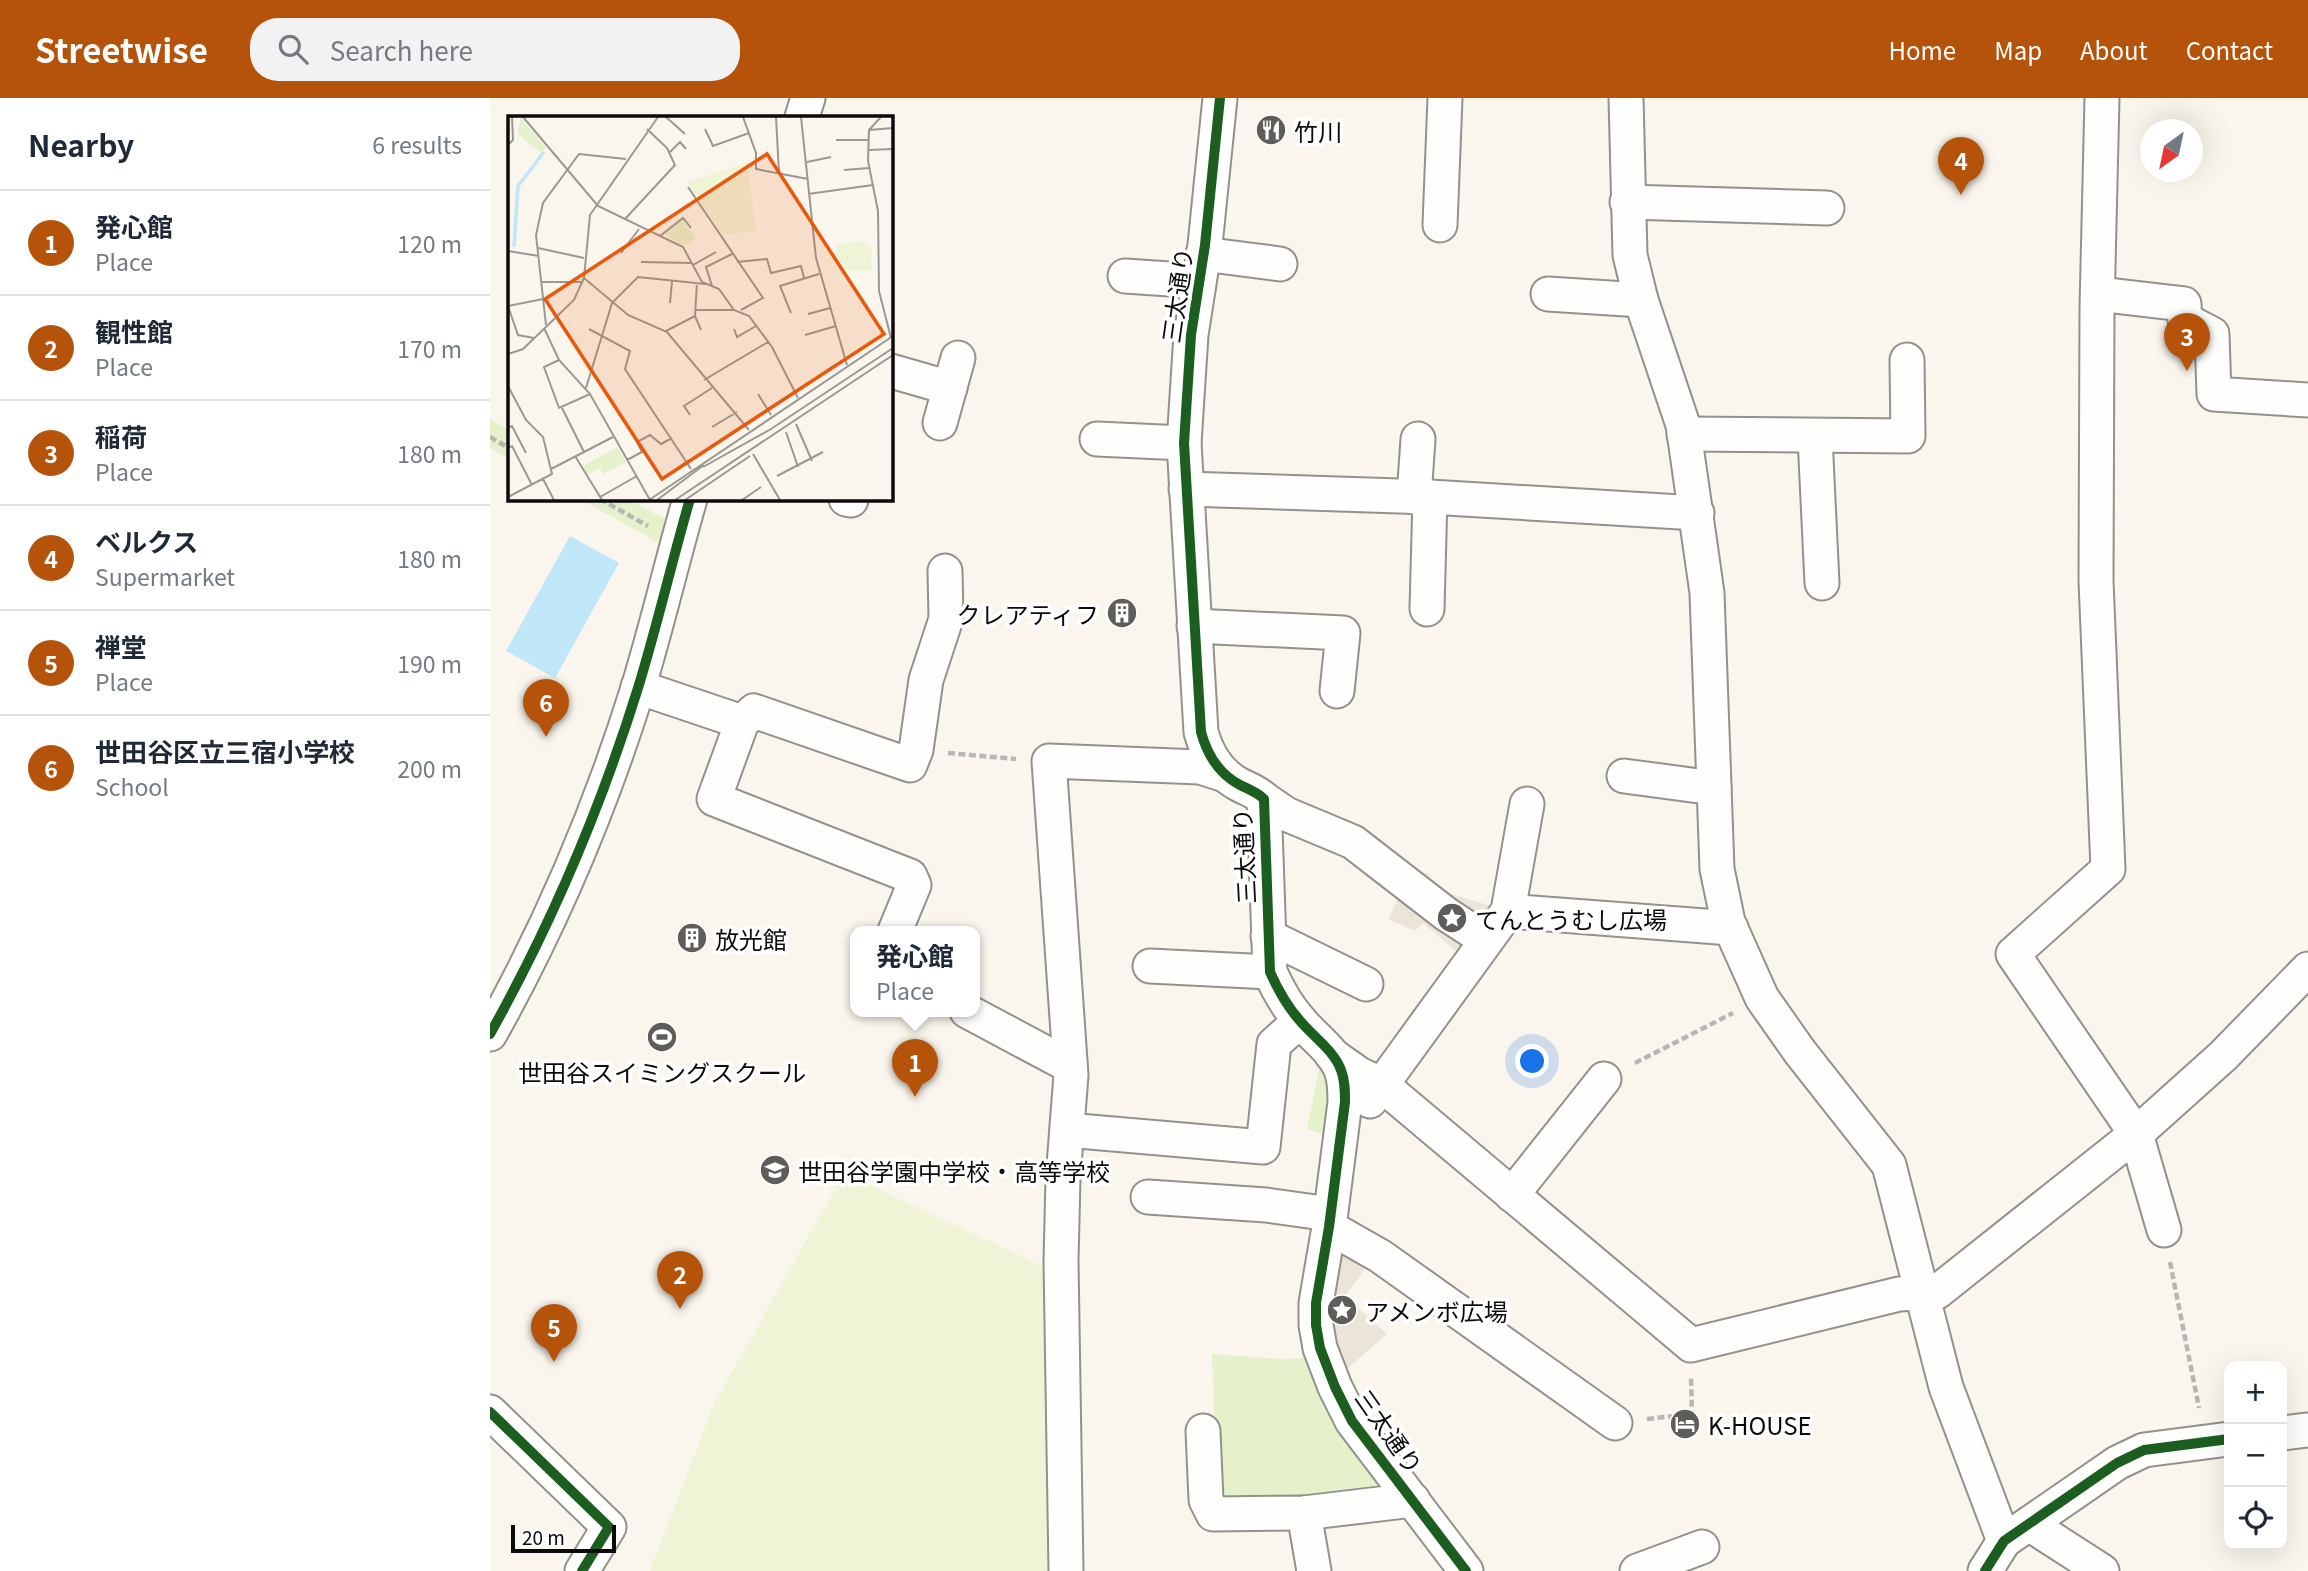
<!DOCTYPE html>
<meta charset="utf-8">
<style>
:root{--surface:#fff;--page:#f2f2f3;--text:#1f2937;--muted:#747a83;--line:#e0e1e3;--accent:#b45309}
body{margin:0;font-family:Georgia,"Noto Sans JP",serif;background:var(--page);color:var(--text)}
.controls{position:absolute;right:21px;bottom:21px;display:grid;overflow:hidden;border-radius:14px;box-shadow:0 7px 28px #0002}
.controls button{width:63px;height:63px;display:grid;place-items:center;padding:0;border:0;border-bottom:2px solid var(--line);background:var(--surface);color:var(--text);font:35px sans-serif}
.compass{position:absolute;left:1650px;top:21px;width:63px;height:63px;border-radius:50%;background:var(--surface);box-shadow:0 7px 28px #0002;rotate:213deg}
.scale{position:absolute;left:21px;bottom:18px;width:105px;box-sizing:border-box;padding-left:7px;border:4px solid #0b0b0b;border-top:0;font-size:19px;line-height:24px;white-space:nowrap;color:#0b0b0b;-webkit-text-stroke:5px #fff;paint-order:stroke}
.you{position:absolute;left:1043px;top:964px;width:24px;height:24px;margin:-18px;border:5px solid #fff;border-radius:50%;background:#1a73e8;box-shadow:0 0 0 10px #1a73e833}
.badge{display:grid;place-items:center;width:46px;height:46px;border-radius:50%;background:var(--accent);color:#fff;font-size:23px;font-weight:700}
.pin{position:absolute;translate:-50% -58px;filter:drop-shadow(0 2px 4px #0008)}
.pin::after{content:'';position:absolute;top:37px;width:24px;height:21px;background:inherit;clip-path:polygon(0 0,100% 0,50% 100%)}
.popup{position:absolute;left:360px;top:828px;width:130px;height:91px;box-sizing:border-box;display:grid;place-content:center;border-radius:14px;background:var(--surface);filter:drop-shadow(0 2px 5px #0005);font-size:23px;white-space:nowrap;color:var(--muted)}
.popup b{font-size:26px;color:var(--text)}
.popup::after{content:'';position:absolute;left:50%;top:100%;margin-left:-14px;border:14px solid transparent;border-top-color:var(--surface)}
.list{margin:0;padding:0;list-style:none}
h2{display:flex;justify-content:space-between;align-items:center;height:91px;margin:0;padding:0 28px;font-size:30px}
h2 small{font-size:23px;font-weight:400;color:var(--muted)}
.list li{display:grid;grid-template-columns:46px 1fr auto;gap:21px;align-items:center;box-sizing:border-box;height:105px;padding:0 28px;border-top:2px solid var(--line)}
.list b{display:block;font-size:26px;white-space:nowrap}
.list p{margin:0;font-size:23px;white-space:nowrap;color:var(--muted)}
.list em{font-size:23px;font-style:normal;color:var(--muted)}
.icon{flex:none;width:38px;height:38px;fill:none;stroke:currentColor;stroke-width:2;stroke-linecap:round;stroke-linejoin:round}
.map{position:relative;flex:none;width:1818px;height:1473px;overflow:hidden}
header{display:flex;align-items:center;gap:42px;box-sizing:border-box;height:98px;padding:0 35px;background:var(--accent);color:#fff}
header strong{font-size:33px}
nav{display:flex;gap:38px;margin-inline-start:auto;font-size:24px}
.search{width:490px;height:63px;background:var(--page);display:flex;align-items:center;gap:18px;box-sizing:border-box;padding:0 24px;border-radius:28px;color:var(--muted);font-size:26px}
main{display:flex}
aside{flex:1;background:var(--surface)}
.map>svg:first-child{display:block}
.green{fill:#e4f1cb}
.pitch{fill:#eef4d5}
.plaza{fill:#ebe5d8}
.water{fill:#c0e7f8}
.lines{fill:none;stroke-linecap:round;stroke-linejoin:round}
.minor-casing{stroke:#93918d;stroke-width:37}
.path{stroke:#b7b6b5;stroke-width:4.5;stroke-dasharray:7 3.5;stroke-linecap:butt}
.minor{stroke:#fefefc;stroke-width:33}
.cycleway-casing{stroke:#fff;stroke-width:15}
.cycleway{stroke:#1b5e20;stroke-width:10}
.labels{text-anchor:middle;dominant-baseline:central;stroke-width:7;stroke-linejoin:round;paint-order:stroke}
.poi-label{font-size:24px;fill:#0b0b0b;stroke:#fff;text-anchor:start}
.street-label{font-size:24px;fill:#0b0b0b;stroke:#fff}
.inset-river{fill:none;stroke:#c0e7f8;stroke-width:3.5}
.inset-road{fill:none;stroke:#9a9893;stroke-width:2}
.view{fill:#e8590c;fill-opacity:0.15;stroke:#e8590c;stroke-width:3.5}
.inset-edge{fill:none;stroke:#0b0b0b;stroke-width:3.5}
</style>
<header>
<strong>Streetwise</strong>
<div class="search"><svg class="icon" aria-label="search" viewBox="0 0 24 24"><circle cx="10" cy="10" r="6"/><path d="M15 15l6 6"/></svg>Search here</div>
<nav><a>Home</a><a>Map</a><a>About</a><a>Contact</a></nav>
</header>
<main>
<aside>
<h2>Nearby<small>6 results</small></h2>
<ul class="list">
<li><span class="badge">1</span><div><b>発心館</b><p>Place</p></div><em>120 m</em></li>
<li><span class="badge">2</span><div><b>観性館</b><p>Place</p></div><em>170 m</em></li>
<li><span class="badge">3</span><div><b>稲荷</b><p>Place</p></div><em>180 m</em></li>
<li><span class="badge">4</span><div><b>ベルクス</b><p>Supermarket</p></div><em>180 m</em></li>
<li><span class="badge">5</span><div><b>禅堂</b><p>Place</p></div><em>190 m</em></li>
<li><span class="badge">6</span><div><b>世田谷区立三宿小学校</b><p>School</p></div><em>200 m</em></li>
</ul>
</aside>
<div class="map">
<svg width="1818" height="1473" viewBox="0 0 1818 1473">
<rect width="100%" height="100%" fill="#faf6ed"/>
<g class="green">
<path d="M0 321 19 332V361L0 350Z"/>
<path d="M90 401H139L178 423 171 446Z"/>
<path d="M831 963 843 978 837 1037 817 1031Z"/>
<path d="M722 1256 794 1261 823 1259 894 1384 889 1398 737 1411 727 1398Z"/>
</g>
<path class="pitch" d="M354 1075 558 1171 562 1473H160L224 1306Z"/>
<g class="plaza">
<path d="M907 768 938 776 937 787 947 792 1005 809 975 861 933 825 925 833 898 821 914 789Z"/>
<path d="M850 1144 881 1163 855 1198 897 1236 850 1277 833 1223Z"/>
</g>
<path class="water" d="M80 438 129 465 65 580 16 553Z"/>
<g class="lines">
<g class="minor-casing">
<g id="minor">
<path d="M730 0 715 147 701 237 694 345 711 634C717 656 729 676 750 687 758 691 767 694 774 701L780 874C788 892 798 910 812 925 825 940 844 953 851 972 855 982 855 993 855 1004L839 1129 826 1205V1227L830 1250 845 1289 862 1323 976 1473"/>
<path d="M1136 0 1140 157 1151 202 1193 327 1217 495 1227 771 1238 824 1272 900 1310 954 1399 1067 1456 1289 1514 1443"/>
<path d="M1612 0 1607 210 1606 483 1618 771 1523 856 1646 1036 1674 1132"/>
<path d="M312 19 318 0"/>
<path d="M1137 104 1337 110"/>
<path d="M950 127 955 0"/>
<path d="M713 156 790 166"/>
<path d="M635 178 709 183"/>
<path d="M1058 196 1151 202"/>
<path d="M1608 196 1694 206 1695 222 1722 236 1724 296 1818 302"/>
<path d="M401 273 460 290"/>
<path d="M450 325 468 260"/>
<path d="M1194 336 1418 338 1417 262"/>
<path d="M1325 339 1332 485"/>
<path d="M607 341 694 345"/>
<path d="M696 391 940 399 1207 415"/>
<path d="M924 399 928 341"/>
<path d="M356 401 361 402"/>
<path d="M937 511 940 399"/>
<path d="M704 528 853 535 847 593"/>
<path d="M148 589 252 624 264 613 420 667 426 652 436 582 456 521 455 473"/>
<path d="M252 624 224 701 420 778 424 787 405 833"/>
<path d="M1134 678 1224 690"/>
<path d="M774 701 796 716 863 744 956 816 996 842"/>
<path d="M1037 706 1018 813 1241 830"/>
<path d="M778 838 876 886"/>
<path d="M660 868 780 874"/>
<path d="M477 913 580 968"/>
<path d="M0 936C61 827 111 709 148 590 167 528 182 463 200 401"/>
<path d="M842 957 869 976 892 987 1201 1247 1409 1196 1447 1194 1646 1036 1733 958 1818 871"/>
<path d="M880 1003 1018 813"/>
<path d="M577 1032 773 1049 784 946 810 923"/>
<path d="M1022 1097 1114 981"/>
<path d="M658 1099 776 1107 840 1116"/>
<path d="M839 1129 890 1158 1125 1325"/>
<path d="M0 1314 119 1429 92 1473"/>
<path d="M713 1333 716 1402 723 1416 814 1415 923 1402"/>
<path d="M1792 1335 1818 1332"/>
<path d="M814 1415 824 1473"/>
<path d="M1539 1426 1612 1473"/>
<path d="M576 1473 571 1163 573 1080 581 977 559 663 710 669 735 677"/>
<path d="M1147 1473 1212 1449"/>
<path d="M1495 1473 1514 1443 1627 1365 1654 1352 1739 1341"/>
</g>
</g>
<g class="path">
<path d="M0 339 19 350"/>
<path d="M110 401 158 428"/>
<path d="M458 655 526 661"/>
<path d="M1145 965 1243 915"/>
<path d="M1680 1164 1709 1310"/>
<path d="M1157 1321 1202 1316 1201 1279"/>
</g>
<use href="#minor" class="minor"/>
<g class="cycleway-casing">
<g id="cycleway">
<path d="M730 0 715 147 701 237 694 345 711 634C717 656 729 676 750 687 758 691 767 694 774 701L780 874C788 892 798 910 812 925 825 940 844 953 851 972 855 982 855 993 855 1004L839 1129 826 1205V1227L830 1250 845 1289 862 1323 976 1473"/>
<path d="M0 936C61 827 111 709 148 590 167 528 182 463 200 401"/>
<path d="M0 1314 119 1429 92 1473"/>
<path d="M1495 1473 1514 1443 1627 1365 1654 1352 1739 1341"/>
</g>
</g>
<use href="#cycleway" class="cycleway"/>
</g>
<defs>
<g id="restaurant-disc" transform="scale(1.575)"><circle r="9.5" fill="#5f5d5a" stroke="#fff"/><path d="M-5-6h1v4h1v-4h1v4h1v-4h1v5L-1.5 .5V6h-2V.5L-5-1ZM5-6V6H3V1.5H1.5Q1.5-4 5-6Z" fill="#fff"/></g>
<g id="building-disc" transform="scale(1.575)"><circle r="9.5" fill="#5f5d5a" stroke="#fff"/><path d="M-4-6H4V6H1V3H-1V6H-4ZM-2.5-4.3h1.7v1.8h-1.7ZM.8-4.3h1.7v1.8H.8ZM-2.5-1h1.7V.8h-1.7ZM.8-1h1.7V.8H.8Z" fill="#fff"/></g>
<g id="sight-disc" transform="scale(1.575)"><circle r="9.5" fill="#5f5d5a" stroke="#fff"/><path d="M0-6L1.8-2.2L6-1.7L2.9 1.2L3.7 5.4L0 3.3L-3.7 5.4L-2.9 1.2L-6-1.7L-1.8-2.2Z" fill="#fff"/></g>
<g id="stadium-disc" transform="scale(1.575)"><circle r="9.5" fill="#5f5d5a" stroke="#fff"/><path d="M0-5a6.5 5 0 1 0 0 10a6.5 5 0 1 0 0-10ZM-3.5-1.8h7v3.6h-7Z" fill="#fff"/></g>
<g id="school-disc" transform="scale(1.575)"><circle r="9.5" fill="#5f5d5a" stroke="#fff"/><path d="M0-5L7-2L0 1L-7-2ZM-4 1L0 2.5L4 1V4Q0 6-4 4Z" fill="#fff"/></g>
<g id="hotel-disc" transform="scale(1.575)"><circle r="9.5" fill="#5f5d5a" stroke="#fff"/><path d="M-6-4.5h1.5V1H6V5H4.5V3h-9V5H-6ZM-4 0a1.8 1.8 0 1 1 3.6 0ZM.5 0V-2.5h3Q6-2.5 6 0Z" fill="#fff"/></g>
</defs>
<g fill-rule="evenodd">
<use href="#restaurant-disc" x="781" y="32"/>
<use href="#building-disc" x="632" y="515"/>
<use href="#sight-disc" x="962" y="820"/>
<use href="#building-disc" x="202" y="840"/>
<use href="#stadium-disc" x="172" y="939"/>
<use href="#school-disc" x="285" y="1072"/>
<use href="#sight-disc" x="852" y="1212"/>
<use href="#hotel-disc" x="1195" y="1326"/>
</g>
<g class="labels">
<g class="poi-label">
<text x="804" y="32">竹川</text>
<text x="609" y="515" text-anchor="end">クレアティフ</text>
<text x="985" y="820">てんとうむし広場</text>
<text x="225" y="840">放光館</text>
<text x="172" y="973" text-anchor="middle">世田谷スイミングスクール</text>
<text x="308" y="1072">世田谷学園中学校・高等学校</text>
<text x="875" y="1212">アメンボ広場</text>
<text x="1218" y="1326">K-HOUSE</text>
</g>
<g class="street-label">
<text transform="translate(686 197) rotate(-82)">三太通り</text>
<text transform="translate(753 758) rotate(-93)">三太通り</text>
<text transform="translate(900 1333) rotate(55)">三太通り</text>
</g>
</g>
<g transform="translate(18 18)">
<rect width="385" height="385" fill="#faf6ed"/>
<path d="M12 1 38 32 33 37 10 18ZM174 104 188 122 176 130 156 118ZM109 331 118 346 95 358 92 352 80 359 75 350Z" fill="#e4f1cb"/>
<path d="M239 47 248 115 215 119 179 66ZM353 125 363 130 364 155H338V148H329V129Z" fill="#eef4d5"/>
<path class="inset-river" d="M6 131 10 70 36 36"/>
<path class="inset-road" d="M15 1 90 90 175 131 194 166 211 173 226 194 241 200 264 231 290 282M158 1 177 18M235 1 248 37V53L300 63M268 1 271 57M293 1 308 142 339 249M373 1 361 14 360 45 370 95 371 175 383 222M197 13 205 30 241 17M361 14 385 12M328 24H361M0 29 5 24 4 1M361 34 385 33M162 36 172 26 178 33M299 46 323 41M336 54 361 52M180 71 255 182 233 194M300 78 365 69M117 103 167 49 159 32 139 13M152 120 175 102 183 112M30 132 76 142M0 135 31 140M113 137 131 113M133 146 184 147M229 146 259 143 263 157 293 150 296 162M185 149 208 136M76 162 120 199 159 216 241 314M34 166H75M204 170 198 151 224 138M162 187 164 165M0 190 10 219 26 222M0 190 35 183M188 194H226M283 197 272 170 311 158M300 198 322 192M187 200 189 167M38 209 28 119 35 87 71 38 118 43M36 212 51 244 82 278 142 384M81 213 122 235 117 253 183 353M226 213 229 221 248 210M158 215 187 200 193 214M297 219 328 210M0 238 15 233 66 184 76 162 82 99 150 1M51 244 36 251 51 292 82 278M196 264 260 226M0 270 18 304 35 321 44 358 0 381M78 272 104 187 130 161 197 168M250 278 263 299M54 292 76 336M182 299 176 290 204 272M288 308 304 345M204 311 229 296M0 312 4 310 18 337M278 316 290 351M0 332 4 330 24 369M245 338 272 384M67 340 94 384M119 344 134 336 129 326 142 319 153 328 164 322M195 351 263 313 385 232M43 353 105 321M269 360 315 336M35 363 46 384M92 381 129 360M141 384 385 220M149 384 196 349M167 384 385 239M177 384 242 340M234 384 253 371"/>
<path class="view" d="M259 38 376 218 154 363 37 183Z"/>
<rect width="385" height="385" class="inset-edge"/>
</g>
</svg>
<div class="controls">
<button>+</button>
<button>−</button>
<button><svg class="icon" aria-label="locate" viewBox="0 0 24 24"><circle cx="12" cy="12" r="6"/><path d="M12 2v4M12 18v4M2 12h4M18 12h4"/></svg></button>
</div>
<svg class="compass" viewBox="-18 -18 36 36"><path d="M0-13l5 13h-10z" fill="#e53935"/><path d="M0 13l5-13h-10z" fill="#747a83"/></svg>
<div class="scale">20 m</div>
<div class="you"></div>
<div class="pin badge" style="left:425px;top:999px">1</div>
<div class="popup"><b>発心館</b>Place</div>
<div class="pin badge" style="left:190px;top:1211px">2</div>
<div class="pin badge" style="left:1697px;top:273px">3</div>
<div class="pin badge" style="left:1471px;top:97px">4</div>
<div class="pin badge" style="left:64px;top:1264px">5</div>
<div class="pin badge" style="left:56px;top:639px">6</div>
</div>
</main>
